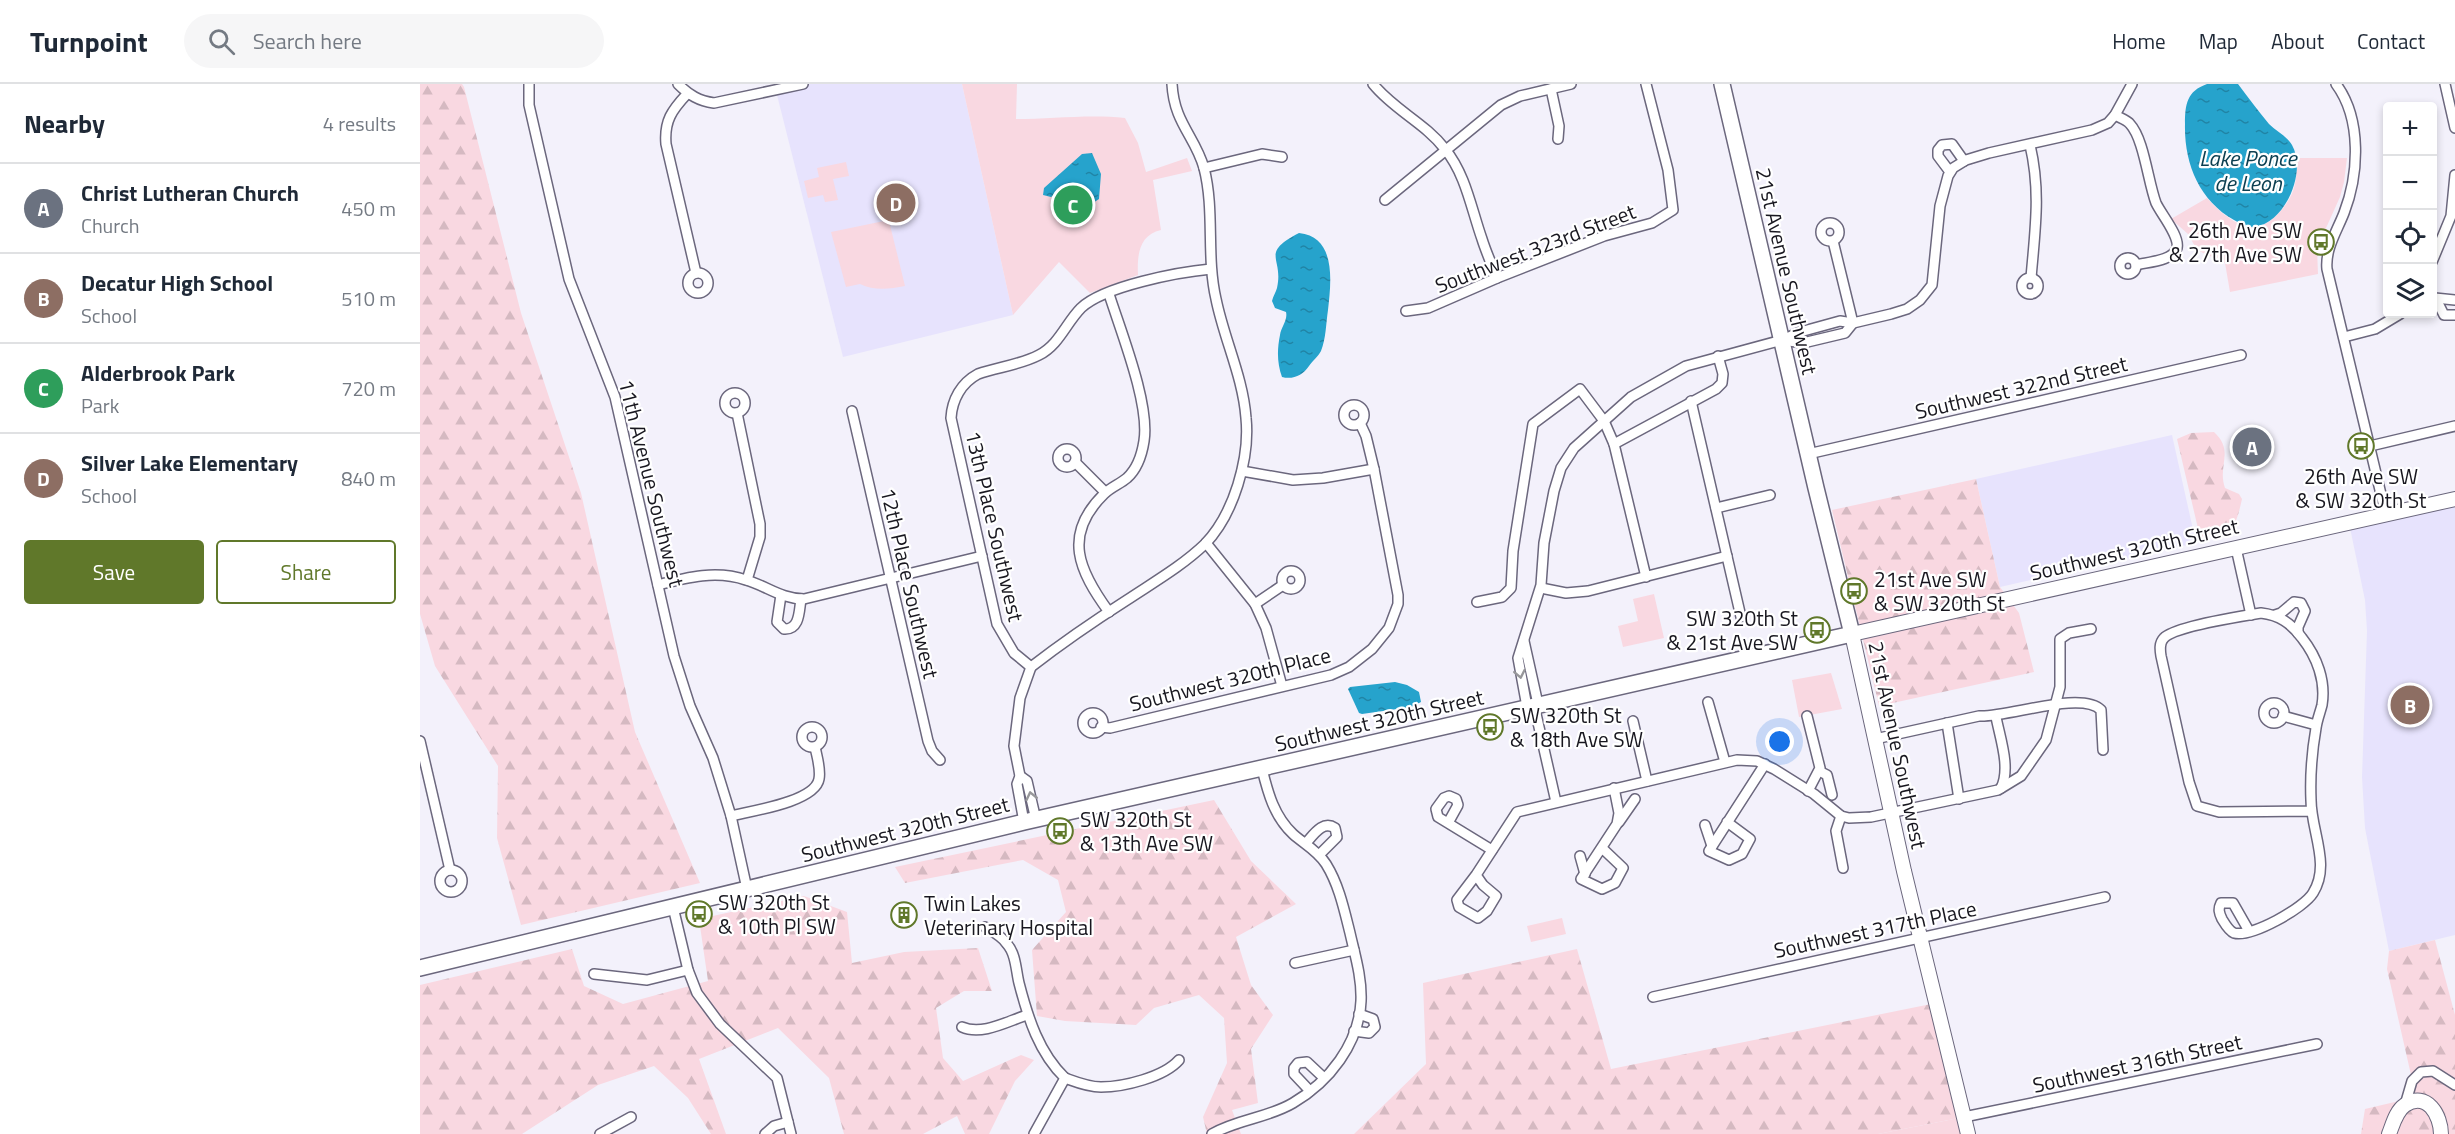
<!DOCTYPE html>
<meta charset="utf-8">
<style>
:root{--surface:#fff;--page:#f6f6f7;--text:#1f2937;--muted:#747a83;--line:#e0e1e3;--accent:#60782a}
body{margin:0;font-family:"Titillium Web",sans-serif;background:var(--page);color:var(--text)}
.controls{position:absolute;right:18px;top:18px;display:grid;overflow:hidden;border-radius:6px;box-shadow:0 3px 9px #0003}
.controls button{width:54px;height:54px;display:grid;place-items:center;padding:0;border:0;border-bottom:2px solid var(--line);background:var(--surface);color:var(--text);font:30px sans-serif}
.you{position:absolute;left:1360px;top:658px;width:21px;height:21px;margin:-15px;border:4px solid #fff;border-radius:50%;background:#1a73e8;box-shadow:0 0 0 9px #1a73e833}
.badge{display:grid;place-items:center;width:39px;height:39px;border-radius:50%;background:var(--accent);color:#fff;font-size:20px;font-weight:700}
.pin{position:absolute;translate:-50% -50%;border:3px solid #fff;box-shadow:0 2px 6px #0006}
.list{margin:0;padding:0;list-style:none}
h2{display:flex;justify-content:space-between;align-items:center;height:78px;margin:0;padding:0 24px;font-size:26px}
h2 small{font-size:20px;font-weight:400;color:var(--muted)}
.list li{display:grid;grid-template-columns:39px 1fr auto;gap:18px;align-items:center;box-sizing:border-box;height:90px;padding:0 24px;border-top:2px solid var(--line)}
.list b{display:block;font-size:22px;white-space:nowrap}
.list p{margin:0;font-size:20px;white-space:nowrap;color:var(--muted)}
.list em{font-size:20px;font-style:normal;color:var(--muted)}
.actions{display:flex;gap:12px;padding:18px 24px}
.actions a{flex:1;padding:14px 0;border:2px solid var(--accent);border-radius:6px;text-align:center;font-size:21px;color:var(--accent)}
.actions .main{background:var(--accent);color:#fff}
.icon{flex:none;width:33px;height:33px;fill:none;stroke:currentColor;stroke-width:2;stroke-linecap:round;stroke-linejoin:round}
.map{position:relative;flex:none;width:2035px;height:1050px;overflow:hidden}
header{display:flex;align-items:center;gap:36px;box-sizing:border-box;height:84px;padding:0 30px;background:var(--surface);border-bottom:2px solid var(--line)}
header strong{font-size:28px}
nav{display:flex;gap:33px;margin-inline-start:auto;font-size:21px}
.search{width:420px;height:54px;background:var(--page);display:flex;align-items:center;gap:15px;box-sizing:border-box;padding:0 21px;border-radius:33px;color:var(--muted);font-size:22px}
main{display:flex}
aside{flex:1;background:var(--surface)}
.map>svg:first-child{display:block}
.built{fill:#e7e3fd}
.forest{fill:url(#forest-firs)}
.park{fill:#f9d8e1}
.water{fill:url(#water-ripples)}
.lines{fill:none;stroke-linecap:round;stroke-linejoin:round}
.street-casing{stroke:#6b677d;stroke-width:12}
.secondary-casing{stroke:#6b677d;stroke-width:16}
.primary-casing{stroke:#6b677d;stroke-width:18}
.street{stroke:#fff;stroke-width:9}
.secondary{stroke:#fff;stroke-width:14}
.primary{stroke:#fff;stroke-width:15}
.oneway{stroke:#97979a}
.labels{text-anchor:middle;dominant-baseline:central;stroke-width:4.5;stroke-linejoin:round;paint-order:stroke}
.poi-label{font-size:21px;fill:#18171f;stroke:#fff;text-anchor:start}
.street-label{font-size:21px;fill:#18171f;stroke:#fff}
.water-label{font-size:22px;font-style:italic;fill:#0d4052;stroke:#fff}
</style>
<header>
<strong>Turnpoint</strong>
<div class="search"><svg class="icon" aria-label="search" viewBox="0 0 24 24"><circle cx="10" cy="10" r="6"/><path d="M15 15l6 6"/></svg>Search here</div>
<nav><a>Home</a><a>Map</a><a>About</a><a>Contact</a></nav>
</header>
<main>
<aside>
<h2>Nearby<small>4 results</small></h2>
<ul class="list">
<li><span class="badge" style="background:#6b7280">A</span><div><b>Christ Lutheran Church</b><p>Church</p></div><em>450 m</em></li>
<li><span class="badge" style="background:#8d6e63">B</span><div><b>Decatur High School</b><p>School</p></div><em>510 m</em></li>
<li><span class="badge" style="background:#2e9e5b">C</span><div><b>Alderbrook Park</b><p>Park</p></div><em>720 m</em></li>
<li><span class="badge" style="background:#8d6e63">D</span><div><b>Silver Lake Elementary</b><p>School</p></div><em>840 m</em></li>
</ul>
<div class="actions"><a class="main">Save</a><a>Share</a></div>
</aside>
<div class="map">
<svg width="2035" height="1050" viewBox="0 0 2035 1050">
<defs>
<pattern id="forest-firs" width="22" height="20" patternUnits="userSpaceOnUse" patternTransform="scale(1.5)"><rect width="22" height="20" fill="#f9d8e1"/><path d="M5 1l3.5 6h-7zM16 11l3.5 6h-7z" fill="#d5b9c1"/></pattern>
<pattern id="water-ripples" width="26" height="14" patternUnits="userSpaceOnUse" patternTransform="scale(1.5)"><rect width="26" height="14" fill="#26a3cc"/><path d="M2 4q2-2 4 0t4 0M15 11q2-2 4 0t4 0" fill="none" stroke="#2084a5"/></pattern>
</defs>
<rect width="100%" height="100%" fill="#f3f1fb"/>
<g class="built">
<path d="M383 0H542L593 231 423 273 356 7Z"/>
<path d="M1752 351 1776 459 1580 503 1556 395Z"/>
<path d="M2035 415V851L1969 867 1945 744 1942 693 1947 547 1945 516 1929 439Z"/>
</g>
<g class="forest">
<path d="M0 0H42L44 3 101 229 161 409 215 648 280 799 101 841 77 754 78 682 15 582 0 530Z"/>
<path d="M1794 348C1815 367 1797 382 1805 404L1819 410 1822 415C1814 450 1813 446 1780 453L1757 355 1771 349Z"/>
<path d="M1556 395 1580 503 1599 529 1614 588 1459 622 1412 426Z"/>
<path d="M794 716 831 777 876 820 816 853 831 901 853 931 831 965 838 1019 812 1026 821 1050H787L783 1033 807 979 804 934 779 911 734 924 716 941 645 937 617 932 612 866 646 828 638 796 603 776 485 799 475 783Z"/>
<path d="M384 812 427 828 432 879 484 868 558 864 572 907H544L516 924 523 974 543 997 601 971 614 976 595 997 569 1050H545L537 1032 503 1050H424L409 994 358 944 279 975 306 1050H291L268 1014 234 982 178 1001 102 1050H0V901L152 865 164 902 203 920 288 897 279 835Z"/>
<path d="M2015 856 2035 931V1050H1941L1945 1025 1996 1013 1967 885 1969 867Z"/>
<path d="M1157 865 1191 985 1516 919 1544 1033 1458 1050H934L1006 980 1003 899Z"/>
</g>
<g class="park">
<path d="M542 0H597L596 35C631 35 670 30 705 34L718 59 726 88 767 74 772 87 733 96 741 146C719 151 717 171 718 191L670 209 639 178 593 231Z"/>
<path d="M1876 74H1927L1924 98 1920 113 1897 164 1898 190 1810 208 1805 179 1777 166 1768 150 1751 135 1787 114C1797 125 1813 140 1829 143 1848 146 1867 123 1873 107 1877 96 1877 85 1876 74Z"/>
<path d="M426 78 429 92 413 95 418 116 405 118 403 111 388 114 384 97 399 93 397 84Z"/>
<path d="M464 137 470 141 485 202C470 205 454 207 440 200L426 203 411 148Z"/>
<path d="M1234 510 1244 554 1203 563 1198 542 1218 537 1213 515Z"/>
<path d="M1411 589 1422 625 1379 633 1372 596Z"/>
<path d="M1142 834 1146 850 1111 858 1107 842Z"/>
<path d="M1544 1033 1548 1050H1458Z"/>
</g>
<g class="water">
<path d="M1787 0H1818C1828 13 1838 27 1849 40 1856 47 1867 52 1872 61 1887 87 1866 138 1835 143 1827 144 1821 140 1814 136 1779 116 1764 79 1765 40 1765 20 1767 7 1787 0Z"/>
<path d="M672 69 681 90 679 115C666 125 654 118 644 109H638L631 113 623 111 624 104 662 70Z"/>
<path d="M879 149C917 153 911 199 908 226 906 239 906 255 901 267 898 273 893 276 889 282 883 291 873 296 862 293 857 279 857 266 860 251 861 243 868 236 866 228L855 224 852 217C853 212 856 208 857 204 864 173 839 170 879 149Z"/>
<path d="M975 598 987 601 999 608 1001 618 991 623 942 630 939 629 928 605 930 603Z"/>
</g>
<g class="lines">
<g class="street-casing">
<g id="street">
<path d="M109 0V21L149 195 195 313 254 572 270 622 293 674 311 732 327 805"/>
<path d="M258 0C269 11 279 17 294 19L383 0"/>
<path d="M953 0C974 26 1005 39 1025 65 1046 91 1051 124 1062 155 1066 168 1072 181 1077 194"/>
<path d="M1916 0C1942 35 1939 90 1924 129 1917 147 1905 165 1907 185L1966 431"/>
<path d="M2025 0 2035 44"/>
<path d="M1131 5 1139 42 1138 55"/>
<path d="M267 10C252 26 244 37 246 60L276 189"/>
<path d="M1695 31C1700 34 1707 36 1710 40 1724 55 1728 98 1736 119 1741 130 1760 152 1757 164 1753 177 1727 178 1716 181"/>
<path d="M1610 61C1621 108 1615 146 1611 194"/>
<path d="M784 84 842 70 862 73"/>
<path d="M1530 88 1518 72V66L1522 61 1532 60 1544 77"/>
<path d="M965 116 1081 21 1100 12 1151 0"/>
<circle cx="1410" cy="148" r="9"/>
<path d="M1413 157 1433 239"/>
<circle cx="1708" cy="182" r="8"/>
<path d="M2012 178 2031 132 2035 91"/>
<circle cx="278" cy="199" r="10"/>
<circle cx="1610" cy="202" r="8"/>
<path d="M2015 214 2035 216"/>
<path d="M2016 215 2024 231H2035"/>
<path d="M986 227 1008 224 1077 194 1184 152 1232 139 1253 126 1248 86 1226 0"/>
<path d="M1924 253 1955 245 1980 230"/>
<path d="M1362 256 1383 259 1425 249 1433 239"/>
<circle cx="315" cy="319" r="10"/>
<path d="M1271 317 1321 533"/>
<circle cx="934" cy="331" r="10"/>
<path d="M432 327 508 657 512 667 520 676"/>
<path d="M317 329 340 440V453L327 496"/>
<path d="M1194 360 1296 305 1302 299 1303 290 1298 272"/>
<path d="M1950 362 2035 342"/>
<circle cx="647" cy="374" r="9"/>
<path d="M1388 370 1821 271"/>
<path d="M655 378 685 408"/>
<path d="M822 387 873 396 903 394 954 385"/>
<path d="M1296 424 1350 411"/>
<path d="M786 459 835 520 846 544 862 602"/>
<path d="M1816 464 1831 531"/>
<circle cx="871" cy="496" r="9"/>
<path d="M238 501C268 493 297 486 326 496 347 502 361 515 384 515L562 472"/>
<path d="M1121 504 1146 509 1168 507 1307 472"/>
<path d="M361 511 357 538 364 545C380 546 379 527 381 515"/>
<path d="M1057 518 1082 513 1091 504 1093 467 1113 340 1160 305 1184 337 1194 360 1226 493"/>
<path d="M835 520 863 501"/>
<path d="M689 528C659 487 642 451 684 410 691 403 700 400 707 394 717 385 722 370 724 357 730 320 701 248 689 210"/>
<path d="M1855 531 1861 529 1874 518 1881 519 1885 527 1878 543V549"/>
<path d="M1104 557 1118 620"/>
<path d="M611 583C642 559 674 537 707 516 734 498 762 482 785 460 814 430 830 374 826 334 823 293 804 255 796 215 786 172 795 127 784 84 775 52 754 39 752 0"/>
<path d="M611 583 594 569 577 540 531 334C532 316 541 299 558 290 578 283 600 281 619 271 639 261 646 239 661 224 684 202 759 188 791 185"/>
<path d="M1288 618 1305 678"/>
<circle cx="1854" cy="629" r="10"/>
<path d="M1114 621 1136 718"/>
<path d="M1107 623 1098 574 1121 501 1124 459 1134 407 1141 384 1154 364 1211 313 1266 282 1362 256 1380 248 1420 237 1433 239 1471 230 1487 225 1500 216 1512 201 1520 122 1528 92 1533 84 1546 76 1569 69 1672 46 1688 39 1695 31 1712 0"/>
<circle cx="673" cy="639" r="10"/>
<path d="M1387 632 1400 684 1388 707"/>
<path d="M1863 632 1896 641"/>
<path d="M1576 633C1580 654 1591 684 1581 704"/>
<path d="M1213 637 1227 697"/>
<path d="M1527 639 1539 715"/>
<circle cx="392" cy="653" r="10"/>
<path d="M681 643 690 644 911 591 929 583 952 565 969 544 978 520V511L954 385 946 352 940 339"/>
<path d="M1455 655 1559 632C1587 634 1661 606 1681 626L1683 666"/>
<path d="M0 657 30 786"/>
<path d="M1399 687 1407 691 1412 711"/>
<path d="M600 692 607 697 616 736"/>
<path d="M311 732C331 727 395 718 399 695 401 685 397 673 395 663"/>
<path d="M1421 732 1416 747 1423 784"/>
<path d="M604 738 597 700 600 692 594 662 600 614 611 583"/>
<path d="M1199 738 1215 715"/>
<path d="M1307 738 1330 755 1322 770 1309 776 1289 767 1345 680"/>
<path d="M1028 739 1038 721 1036 715 1029 712 1024 714 1016 725 1018 733 1072 766"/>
<path d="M1285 741 1292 762"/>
<path d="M886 759C894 750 903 736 915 744L917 753 899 771"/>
<path d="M1182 764 1203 784 1195 799 1182 805 1161 795 1197 740 1199 729 1194 704"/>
<path d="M1160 772 1165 790"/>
<circle cx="31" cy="797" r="11"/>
<path d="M1056 791 1063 801 1076 812 1067 827 1058 834 1039 823 1037 816 1056 791 1097 728 1317 676 1337 677 1354 685 1394 710 1421 732 1429 734 1451 733 1578 706 1601 692 1626 656 1640 603V555L1649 549 1671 545"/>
<path d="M253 823 268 886 277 909 300 940 357 994 371 1050"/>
<path d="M565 843C573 848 582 852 587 860 596 870 596 887 599 899 608 934 619 969 645 994L614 1050"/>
<path d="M1829 847 1813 819H1801C1798 825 1799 829 1802 835 1805 840 1809 847 1814 849 1831 854 1884 824 1893 809 1911 781 1891 747 1891 716 1890 692 1892 667 1896 644 1897 636 1900 629 1902 621 1906 597 1897 573 1882 554 1871 539 1859 531 1841 529 1822 532 1754 543 1744 554 1739 559 1740 566 1741 572L1769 698 1777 722 1799 728 1891 727"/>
<path d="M875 879 934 866"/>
<path d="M174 890 227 896 268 886"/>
<path d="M1233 913 1685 813"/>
<path d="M542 943C562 952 588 937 607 931"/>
<path d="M934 947 949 949 955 943 953 935 939 930"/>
<path d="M645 994C656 998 668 1003 681 1003 704 1003 744 993 759 976"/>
<path d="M890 1007 874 990V984L878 979 887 978 904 994"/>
<path d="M1985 1021 1992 997 2001 988 2013 987 2035 1001"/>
<path d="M1544 1033 1897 960"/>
<path d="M180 1050 211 1033"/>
<path d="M345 1050 354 1042 368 1038"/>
<path d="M792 1050C818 1035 848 1034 873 1019 909 998 939 960 941 917 942 894 935 871 930 849 924 825 919 801 906 780 897 766 884 760 873 750 854 732 848 709 842 685"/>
</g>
</g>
<g class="secondary-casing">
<g id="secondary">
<path d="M1548 1050 1484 787 1432 550 2035 415"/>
<path d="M1969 1050C1973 1040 1976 1027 1985 1021 2007 1006 2021 1032 2021 1050"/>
</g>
</g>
<g class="primary-casing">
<path id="primary" d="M0 884 604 738 1432 550 1396 404 1302 0"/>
</g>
<use href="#street" class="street"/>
<use href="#secondary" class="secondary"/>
<use href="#primary" class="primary"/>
</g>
<defs><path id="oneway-chevron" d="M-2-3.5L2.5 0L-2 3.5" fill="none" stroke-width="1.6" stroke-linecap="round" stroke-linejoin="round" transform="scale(1.5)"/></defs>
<g class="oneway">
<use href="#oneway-chevron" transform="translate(1100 590) rotate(79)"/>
<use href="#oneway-chevron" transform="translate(611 712) rotate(-103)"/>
</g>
<defs>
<g id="bus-ring" transform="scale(1.35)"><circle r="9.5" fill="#fff" stroke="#60782a" stroke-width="1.5"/><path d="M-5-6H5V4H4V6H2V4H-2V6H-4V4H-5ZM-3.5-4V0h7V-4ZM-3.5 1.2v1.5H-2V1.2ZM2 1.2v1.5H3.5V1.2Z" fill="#60782a"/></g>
<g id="building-ring" transform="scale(1.35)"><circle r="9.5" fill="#fff" stroke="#60782a" stroke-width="1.5"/><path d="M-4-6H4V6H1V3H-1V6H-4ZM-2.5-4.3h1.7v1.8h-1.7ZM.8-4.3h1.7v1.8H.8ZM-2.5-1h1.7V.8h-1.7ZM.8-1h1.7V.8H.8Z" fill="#60782a"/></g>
</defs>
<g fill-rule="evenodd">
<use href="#bus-ring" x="1901" y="158"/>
<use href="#bus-ring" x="1941" y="362"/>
<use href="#bus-ring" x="1434" y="507"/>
<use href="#bus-ring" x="1397" y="546"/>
<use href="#bus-ring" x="1070" y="643"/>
<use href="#bus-ring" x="640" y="747"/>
<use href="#bus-ring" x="279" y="830"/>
<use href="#building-ring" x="484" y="831"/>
</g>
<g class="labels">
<g class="poi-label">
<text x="1882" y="146" text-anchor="end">26th Ave SW<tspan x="1882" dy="24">&amp; 27th Ave SW</tspan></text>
<text x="1941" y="392" text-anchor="middle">26th Ave SW<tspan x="1941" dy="24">&amp; SW 320th St</tspan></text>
<text x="1454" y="495">21st Ave SW<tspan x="1454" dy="24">&amp; SW 320th St</tspan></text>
<text x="1378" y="534" text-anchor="end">SW 320th St<tspan x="1378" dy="24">&amp; 21st Ave SW</tspan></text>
<text x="1090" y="631">SW 320th St<tspan x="1090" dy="24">&amp; 18th Ave SW</tspan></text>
<text x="660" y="735">SW 320th St<tspan x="660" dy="24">&amp; 13th Ave SW</tspan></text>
<text x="298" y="818">SW 320th St<tspan x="298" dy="24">&amp; 10th Pl SW</tspan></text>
<text x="504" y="819">Twin Lakes<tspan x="504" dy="24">Veterinary Hospital</tspan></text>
</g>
<g class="street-label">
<text transform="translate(1115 164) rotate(-21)">Southwest 323rd Street</text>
<text transform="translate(1367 187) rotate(77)">21st Avenue Southwest</text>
<text transform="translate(1601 303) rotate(-13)">Southwest 322nd Street</text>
<text transform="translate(232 399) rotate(76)">11th Avenue Southwest</text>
<text transform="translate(575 442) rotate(77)">13th Place Southwest</text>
<text transform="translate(1714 465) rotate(-13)">Southwest 320th Street</text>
<text transform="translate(490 499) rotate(77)">12th Place Southwest</text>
<text transform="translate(810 595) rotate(-14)">Southwest 320th Place</text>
<text transform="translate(959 636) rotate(-13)">Southwest 320th Street</text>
<text transform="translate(1478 661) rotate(78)">21st Avenue Southwest</text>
<text transform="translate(485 745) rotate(-14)">Southwest 320th Street</text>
<text transform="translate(1455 845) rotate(-12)">Southwest 317th Place</text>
<text transform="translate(1717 979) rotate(-12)">Southwest 316th Street</text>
</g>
<g class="water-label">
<text x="1828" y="74">Lake Ponce<tspan x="1828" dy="25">de Leon</tspan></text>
</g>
</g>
</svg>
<div class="controls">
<button>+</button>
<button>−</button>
<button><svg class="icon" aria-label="locate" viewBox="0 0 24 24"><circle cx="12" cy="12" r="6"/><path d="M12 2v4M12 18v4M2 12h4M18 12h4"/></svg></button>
<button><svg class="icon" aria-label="layers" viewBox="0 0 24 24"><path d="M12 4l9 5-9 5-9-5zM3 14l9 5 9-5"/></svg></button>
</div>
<div class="you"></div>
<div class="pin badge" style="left:1832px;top:363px;background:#6b7280">A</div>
<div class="pin badge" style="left:1990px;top:621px;background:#8d6e63">B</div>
<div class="pin badge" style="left:653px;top:121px;background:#2e9e5b">C</div>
<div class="pin badge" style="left:476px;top:119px;background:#8d6e63">D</div>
</div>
</main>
